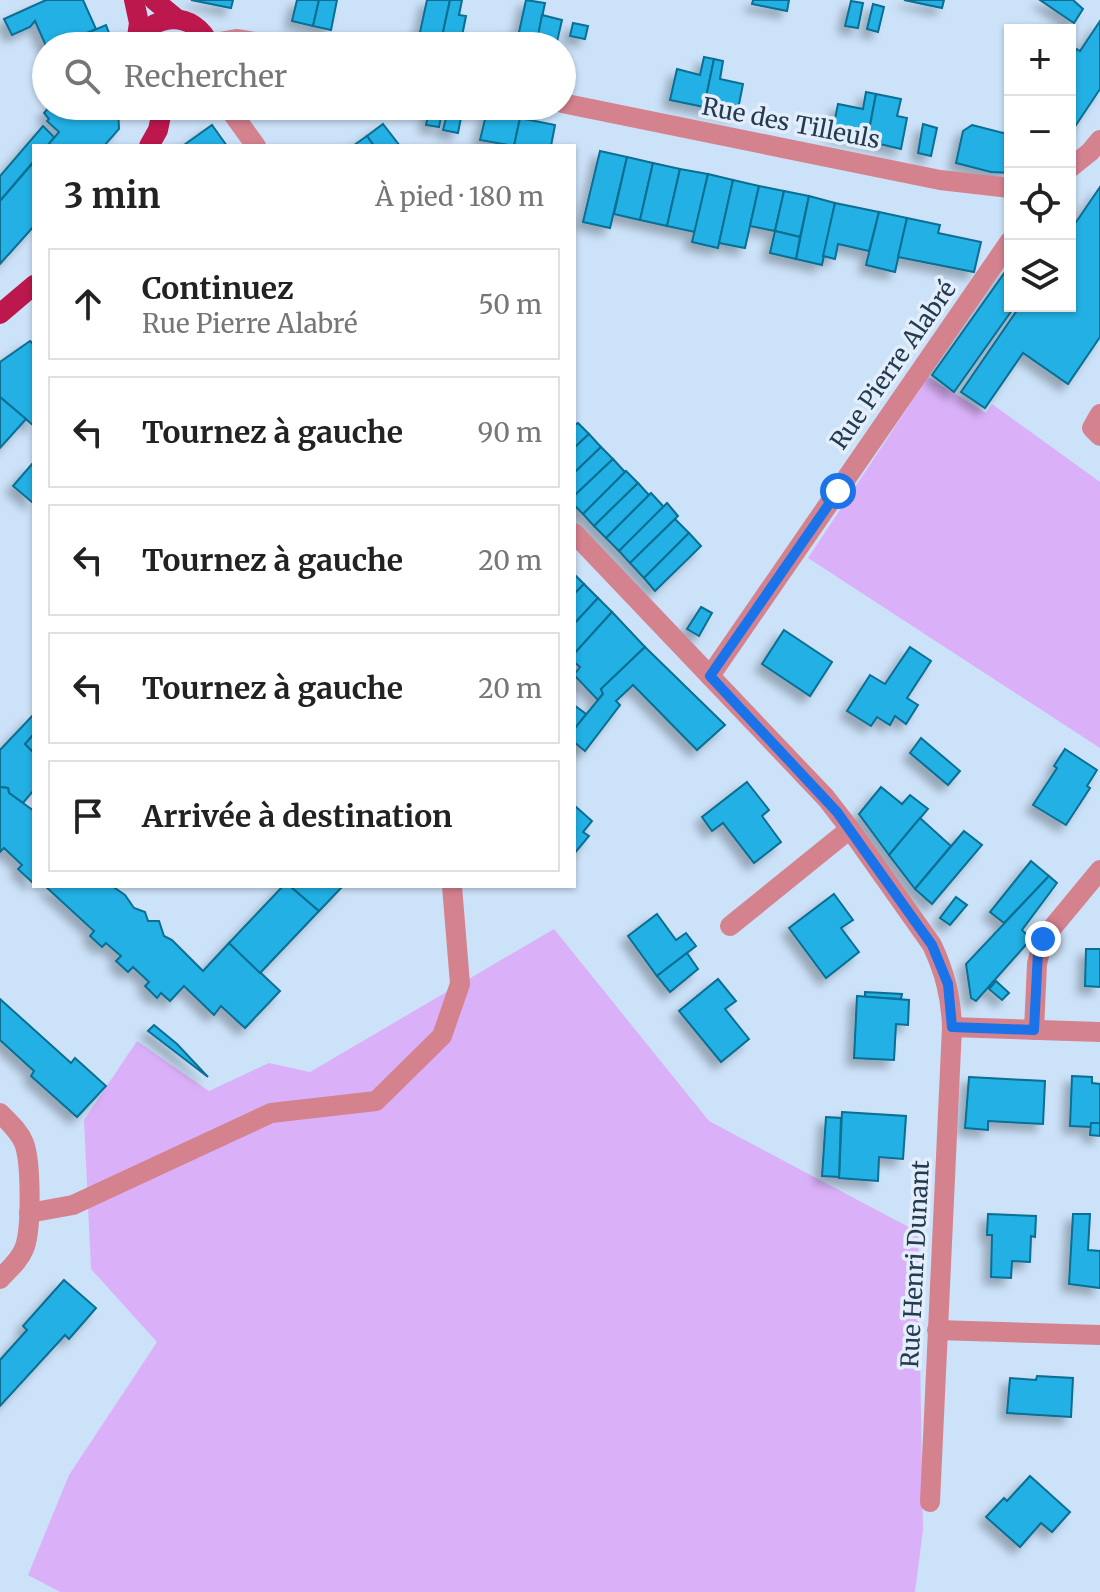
<!DOCTYPE html>
<html lang="fr">
<meta charset="utf-8">
<style>
:root{--surface:#fff;--page:#f6f6f6;--text:#222;--muted:#767676;--line:#e0e0e0}
body{margin:0;font-family:Merriweather,serif;background:var(--page);color:var(--text)}
.controls{position:absolute;right:24px;top:24px;display:grid;overflow:hidden;border-radius:0px;box-shadow:0 2px 6px #0004}
.controls button{width:72px;height:72px;display:grid;place-items:center;padding:0;border:0;border-bottom:2px solid var(--line);background:var(--surface);color:var(--text);font:40px sans-serif}
.stop{position:absolute;width:24px;height:24px;margin:-18px;border:6px solid #1a73e8;border-radius:50%;background:#fff}
.stop.end{background:#1a73e8;border-color:#fff;box-shadow:0 2px 8px #0008}
.list{margin:0;padding:0;list-style:none}
h2{display:flex;justify-content:space-between;align-items:center;height:104px;margin:0;padding:0 32px;font-size:34px}
h2 small{font-size:26px;font-weight:400;color:var(--muted)}
.list li{display:grid;grid-template-columns:52px 1fr auto;gap:24px;align-items:center;box-sizing:border-box;height:112px;margin:0 16px 16px;padding:0 16px;border:2px solid var(--line);border-radius:0px}
.list b{display:block;font-size:30px;white-space:nowrap}
.list p{margin:0;font-size:26px;white-space:nowrap;color:var(--muted)}
.list em{font-size:26px;font-style:normal;color:var(--muted)}
.icon{flex:none;width:44px;height:44px;fill:none;stroke:currentColor;stroke-width:2;stroke-linecap:round;stroke-linejoin:round}
.map{position:relative;flex:none;width:1100px;height:1592px;overflow:hidden}
.search{position:absolute;background:var(--surface);box-shadow:0 2px 6px #0004;left:32px;top:32px;width:544px;height:88px;display:flex;align-items:center;gap:20px;box-sizing:border-box;padding:0 28px;border-radius:44px;color:var(--muted);font-size:30px}
.panel{position:absolute;background:var(--surface);box-shadow:0 2px 6px #0004;left:32px;top:144px;width:544px;height:744px;border-radius:0px}
.map>svg:first-child{display:block}
.green{fill:#dab1f9}
.building{fill:#22b0e5;stroke:#086e92;stroke-width:2;filter:url(#shadow)}
.lines{fill:none;stroke-linecap:round;stroke-linejoin:round}
.minor{stroke:#d5828f;stroke-width:20}
.major{stroke:#bc184d;stroke-width:20}
.route{stroke:#1a73e8;stroke-width:10}
.labels{text-anchor:middle;dominant-baseline:central;stroke-width:7;stroke-linejoin:round;paint-order:stroke}
.street-label{font-size:24px;fill:#243a51;stroke:#e3eefa}
</style>
<div class="map">
<svg width="1100" height="1592" viewBox="0 0 1100 1592">
<defs>
<filter id="shadow"><feDropShadow dx="-7" dy="7" stdDeviation="4" flood-color="#0004"/></filter>
</defs>
<rect width="100%" height="100%" fill="#cce2f9"/>
<g class="green">
<path d="M928 377 986 413 992 404 1100 482V748L808 558Z"/>
<path d="M554 929 709 1121 918 1232 923 1530 915 1592H60L28 1575 69 1475 157 1342 91 1269 84 1120 137 1041 209 1091 269 1063 310 1072Z"/>
</g>
<g class="building">
<path d="M46 0H83L96 29 57 46H46L35 21 30 27 12 35 4 19Z"/>
<path d="M191 0H233L231 8Z"/>
<path d="M297 0H319L313 26 292 21Z"/>
<path d="M319 0H337L331 30 313 26Z"/>
<path d="M427 0H450L440 46H417Z"/>
<path d="M450 0H462L459 15 466 16 460 46H440Z"/>
<path d="M526 0 545 3 536 46H516Z"/>
<path d="M753 0H789L787 11 752 4Z"/>
<path d="M904 0H944L942 8Z"/>
<path d="M1040 0H1073L1083 9 1074 23Z"/>
<path d="M851 1 863 3 858 28 845 26Z"/>
<path d="M873 4 884 7 878 32 867 29Z"/>
<path d="M542 15 562 20 556 46H536Z"/>
<path d="M1100 21V89L1070 134V59L1077 49 1080 51Z"/>
<path d="M573 23 588 26 585 39 570 36Z"/>
<path d="M106 25 112 41 101 46H57Z"/>
<path d="M704 57 714 59 704 107 670 100 677 69 700 75Z"/>
<path d="M714 59 723 61 720 79 743 84 737 114 704 107Z"/>
<path d="M866 92 876 94 867 141 832 133 838 104 863 109Z"/>
<path d="M876 94 901 99 897 116 907 118 901 149 867 141Z"/>
<path d="M50 106H118L119 129 104 146H47L59 132 47 121 49 119 44 113Z"/>
<path d="M430 106H443L439 127 426 125Z"/>
<path d="M449 106 463 107 458 133 443 130Z"/>
<path d="M487 111 520 118 514 146 480 140Z"/>
<path d="M520 118 555 125 551 146H514Z"/>
<path d="M383 124 400 146H374L367 136Z"/>
<path d="M923 124 937 128 931 156 918 153Z"/>
<path d="M212 125 227 146H184V145Z"/>
<path d="M972 125 1003 133 1010 131V173L991 172 956 163 963 131Z"/>
<path d="M43 126 54 137 47 146H34V161L0 201V176Z"/>
<path d="M367 136 374 146H353Z"/>
<path d="M600 151 627 157 610 228 583 222Z"/>
<path d="M627 157 653 163 640 220 614 214Z"/>
<path d="M653 163 680 169 667 226 640 220Z"/>
<path d="M32 164 34 166V226L0 264V201Z"/>
<path d="M680 169 708 174 695 232 667 226Z"/>
<path d="M708 174 733 180 718 248 692 242Z"/>
<path d="M733 180 759 186 745 248 719 243Z"/>
<path d="M759 186 784 191 775 231 750 226Z"/>
<path d="M1100 187V337L1068 384 1023 353 985 408 961 392 1020 306H1070V231Z"/>
<path d="M784 191 809 196 800 237 775 231Z"/>
<path d="M809 196 835 203 822 265 796 259Z"/>
<path d="M835 203 879 212 869 251 838 244 835 259 823 256Z"/>
<path d="M879 212 907 218 895 272 866 265Z"/>
<path d="M907 218 940 225 938 233 981 242 974 272 898 257Z"/>
<path d="M775 231 800 237 796 259 770 253Z"/>
<path d="M1010 265V306H1015L954 392 932 375Z"/>
<path d="M30 341 34 345V426L0 397V362Z"/>
<path d="M0 397 26 419 0 448Z"/>
<path d="M578 423 589 434 574 448V425Z"/>
<path d="M589 434 601 447 574 473V448Z"/>
<path d="M601 447 613 459 574 496V473Z"/>
<path d="M613 459 625 472 583 514 574 505V496Z"/>
<path d="M32 464 34 465 33 503 13 486Z"/>
<path d="M626 471 638 483 594 526 583 514Z"/>
<path d="M638 483 649 495 606 538 594 526Z"/>
<path d="M651 493 664 507 619 551 606 538Z"/>
<path d="M667 503 678 516 630 563 619 551Z"/>
<path d="M675 519 689 533 644 578 630 563Z"/>
<path d="M689 533 701 546 655 591 644 578Z"/>
<path d="M574 574 584 584 574 594Z"/>
<path d="M584 584 598 598 574 624V594Z"/>
<path d="M598 598 612 612 574 654V624Z"/>
<path d="M701 607 712 613 699 636 687 629Z"/>
<path d="M612 612 645 647 601 689 603 694 598 700 574 675 580 667 574 662V654Z"/>
<path d="M784 630 832 662 810 696 762 664Z"/>
<path d="M645 647 725 725 697 750 633 685 616 701 620 705 585 751 574 742V729L603 694 601 689Z"/>
<path d="M910 647 931 661 907 698 918 705 906 724 895 716 890 725 877 717 871 726 847 711 870 675 885 684Z"/>
<path d="M574 705 586 714 574 729Z"/>
<path d="M34 714V734L25 744 34 753V790L23 803 9 793 8 788 0 787V750Z"/>
<path d="M34 734V753L25 744Z"/>
<path d="M921 738 960 771 948 785 910 753Z"/>
<path d="M1065 749 1097 770 1087 786 1090 788 1066 825 1033 805 1057 768 1054 766Z"/>
<path d="M747 782 769 810 762 816 781 842 754 863 723 823 712 831 702 817Z"/>
<path d="M0 787 8 788 9 793 34 811V884L18 869 22 865 4 848 0 852Z"/>
<path d="M881 787 902 804 910 795 928 809 889 855 859 814Z"/>
<path d="M575 806 592 821 583 832 589 836 574 854Z"/>
<path d="M920 818 951 846 915 889 889 855Z"/>
<path d="M964 831 982 845 932 904 915 889Z"/>
<path d="M1031 861 1049 876 1004 923 990 912Z"/>
<path d="M1049 876 1057 883 1022 930 1031 939 976 1001 971 998 966 964Z"/>
<path d="M45 886H112L125 895 134 908 145 912 148 921H159L164 936 172 940 203 971 229 943 280 991 245 1028 221 1006 214 1015 184 986 170 1001 161 993 157 998 145 986 149 982 133 967 128 972 116 961 121 956 106 943 102 947 90 936 94 931Z"/>
<path d="M283 886H290L319 911 260 973 229 943Z"/>
<path d="M290 886H343L319 911Z"/>
<path d="M834 894 853 920 841 928 859 952 826 978 789 928Z"/>
<path d="M956 897 967 905 950 925 940 918Z"/>
<path d="M657 914 676 940 686 933 696 946 657 976 628 936Z"/>
<path d="M1086 949H1100V987L1085 986Z"/>
<path d="M687 953 698 969 670 992 657 976Z"/>
<path d="M718 979 736 1001 725 1009 749 1039 721 1062 679 1011Z"/>
<path d="M996 981 1009 993 1002 1000 989 989Z"/>
<path d="M865 992 902 994 901 999 865 997Z"/>
<path d="M857 996 909 1000 908 1025 896 1024 894 1060 854 1058Z"/>
<path d="M0 999 71 1063 75 1058 106 1086 77 1117 31 1076 34 1071 0 1040Z"/>
<path d="M154 1025 177 1044 208 1077 148 1031Z"/>
<path d="M1072 1076 1092 1077V1083L1100 1084V1123H1091V1127L1070 1126Z"/>
<path d="M969 1077 1045 1081 1043 1124 988 1121V1130L965 1128Z"/>
<path d="M842 1112 906 1116 903 1159 879 1157 878 1181 839 1178Z"/>
<path d="M826 1117 841 1118 839 1177 822 1176Z"/>
<path d="M1091 1123H1100V1136L1090 1135Z"/>
<path d="M988 1214 1036 1216 1035 1237 1031 1236 1030 1262 1012 1261 1011 1278 991 1277 992 1235H987Z"/>
<path d="M1073 1214H1090L1088 1250 1100 1251V1288L1069 1284Z"/>
<path d="M64 1280 96 1308 69 1339 65 1335 0 1406V1360L27 1330 23 1326Z"/>
<path d="M1037 1376 1073 1378 1071 1417 1007 1413 1010 1378 1036 1380Z"/>
<path d="M1030 1476 1070 1512 1052 1532 1041 1523 1020 1547 986 1517 1004 1498 1007 1501Z"/>
</g>
<g class="lines">
<g class="minor">
<path d="M209 44 236 39 281 46"/>
<path d="M562 103 940 180 1010 188"/>
<path d="M227 106 256 146"/>
<path d="M1070 168 1090 152 1100 140"/>
<path d="M1100 414 1092 428 1100 436"/>
<path d="M574 533 826 798 850 829 932 945C945 973 951 997 952 1027L930 1502"/>
<path d="M710 676 1010 241"/>
<path d="M730 926 850 829"/>
<path d="M952 1027 1100 1032"/>
<path d="M1034 1030 1037 964 1043 939 1100 870"/>
<path d="M0 1113C9 1122 19 1131 24 1143 31 1161 32 1231 24 1249 19 1261 9 1269 0 1279"/>
<path d="M29 1213 73 1205 271 1113 376 1101 442 1036 460 984 452 886"/>
<path d="M937 1330 1100 1335"/>
</g>
<g class="major">
<path d="M134 0 139 23 136 44"/>
<path d="M154 0 177 19"/>
<path d="M135 46C150 12 195 9 210 46"/>
<path d="M149 146 158 130 163 106"/>
<path d="M0 314 34 285"/>
</g>
</g>
<g class="lines">
<path class="route" d="M838 491 710 676 837 812 932 945 948 984 952 1027 1034 1030 1038 952 1043 939"/>
</g>
<g class="labels">
<g class="street-label">
<text transform="translate(791 123) rotate(11)">Rue des Tilleuls</text>
<text transform="translate(893 365) rotate(-55)">Rue Pierre Alabré</text>
<text transform="translate(915 1264) rotate(-87)">Rue Henri Dunant</text>
</g>
</g>
</svg>
<div class="controls">
<button>+</button>
<button>−</button>
<button><svg class="icon" aria-label="locate" viewBox="0 0 24 24"><circle cx="12" cy="12" r="6"/><path d="M12 2v4M12 18v4M2 12h4M18 12h4"/></svg></button>
<button><svg class="icon" aria-label="layers" viewBox="0 0 24 24"><path d="M12 4l9 5-9 5-9-5zM3 14l9 5 9-5"/></svg></button>
</div>
<div class="stop" style="left:838px;top:491px"></div>
<div class="stop end" style="left:1043px;top:939px"></div>
<div class="search"><svg class="icon" aria-label="search" viewBox="0 0 24 24"><circle cx="10" cy="10" r="6"/><path d="M15 15l6 6"/></svg>Rechercher</div>
<section class="panel">
<h2>3 min<small>À pied · 180 m</small></h2>
<ul class="list">
<li><svg class="icon" aria-label="ahead" viewBox="0 0 24 24"><path d="M12 20V5M6 11l6-6 6 6"/></svg><div><b>Continuez</b><p>Rue Pierre Alabré</p></div><em>50 m</em></li>
<li><svg class="icon" aria-label="left" viewBox="0 0 24 24"><path d="M17 20v-9H6M10 6l-5 5 5 5"/></svg><div><b>Tournez à gauche</b></div><em>90 m</em></li>
<li><svg class="icon" aria-label="left" viewBox="0 0 24 24"><path d="M17 20v-9H6M10 6l-5 5 5 5"/></svg><div><b>Tournez à gauche</b></div><em>20 m</em></li>
<li><svg class="icon" aria-label="left" viewBox="0 0 24 24"><path d="M17 20v-9H6M10 6l-5 5 5 5"/></svg><div><b>Tournez à gauche</b></div><em>20 m</em></li>
<li><svg class="icon" aria-label="arrive" viewBox="0 0 24 24"><path d="M6 21V4h12l-3 4 3 4H6"/></svg><div><b>Arrivée à destination</b></div></li>
</ul>
</section>
</div>
